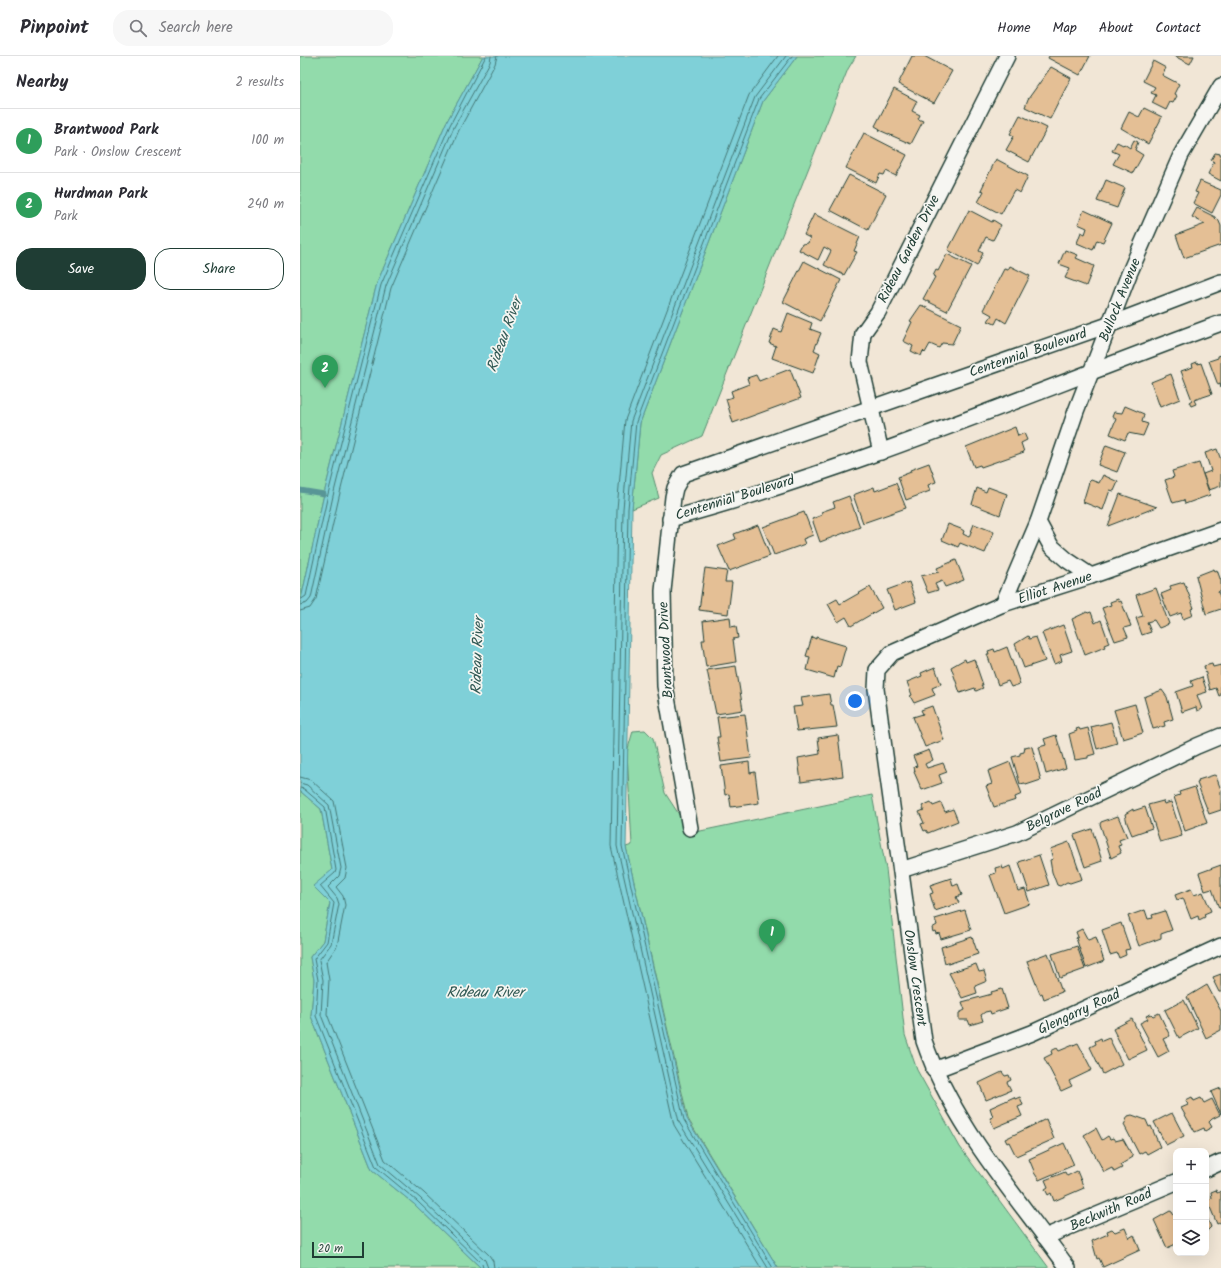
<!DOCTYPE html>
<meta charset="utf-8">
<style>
:root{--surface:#fff;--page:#f7f7f7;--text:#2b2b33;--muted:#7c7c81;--line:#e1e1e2;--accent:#1f3d34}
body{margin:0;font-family:Kalam,sans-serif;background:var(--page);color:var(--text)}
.controls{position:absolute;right:12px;bottom:12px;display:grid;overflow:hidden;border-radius:8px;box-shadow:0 4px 16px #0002}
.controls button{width:36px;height:36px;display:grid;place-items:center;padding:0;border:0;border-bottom:1px solid var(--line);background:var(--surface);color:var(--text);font:20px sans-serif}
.scale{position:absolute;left:12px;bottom:10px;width:52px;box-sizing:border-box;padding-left:4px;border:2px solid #1f3d34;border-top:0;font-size:11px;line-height:14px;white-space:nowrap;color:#1f3d34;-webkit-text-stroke:3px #f6f6f2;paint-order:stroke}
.you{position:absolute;left:555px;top:645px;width:14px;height:14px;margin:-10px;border:3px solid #fff;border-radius:50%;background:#1a73e8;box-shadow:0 0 0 6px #1a73e833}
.badge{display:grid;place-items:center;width:26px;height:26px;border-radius:50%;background:var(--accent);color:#fff;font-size:13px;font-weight:700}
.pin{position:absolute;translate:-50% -33px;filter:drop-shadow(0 1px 2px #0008)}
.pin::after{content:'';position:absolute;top:21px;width:14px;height:12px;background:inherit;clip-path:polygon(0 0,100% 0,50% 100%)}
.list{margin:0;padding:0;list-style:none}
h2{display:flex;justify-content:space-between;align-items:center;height:52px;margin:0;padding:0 16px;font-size:17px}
h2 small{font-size:13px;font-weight:400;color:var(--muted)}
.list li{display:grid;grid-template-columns:26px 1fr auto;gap:12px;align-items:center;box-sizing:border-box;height:64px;padding:0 16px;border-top:1px solid var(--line)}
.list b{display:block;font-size:15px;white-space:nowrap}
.list p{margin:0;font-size:13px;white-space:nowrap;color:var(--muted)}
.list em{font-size:13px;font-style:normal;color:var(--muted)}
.actions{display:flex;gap:8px;padding:12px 16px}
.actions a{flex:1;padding:9px 0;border:1px solid var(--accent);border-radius:16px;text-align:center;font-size:14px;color:var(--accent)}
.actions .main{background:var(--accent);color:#fff}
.icon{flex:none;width:22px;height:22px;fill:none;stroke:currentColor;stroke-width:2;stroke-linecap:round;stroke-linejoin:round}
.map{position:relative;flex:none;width:921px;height:1212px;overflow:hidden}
header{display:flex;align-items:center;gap:24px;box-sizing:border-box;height:56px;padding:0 20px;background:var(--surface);border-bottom:1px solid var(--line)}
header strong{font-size:19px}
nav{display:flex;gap:22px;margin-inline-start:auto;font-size:14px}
.search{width:280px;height:36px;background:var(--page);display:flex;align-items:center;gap:10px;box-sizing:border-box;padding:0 14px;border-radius:16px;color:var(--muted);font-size:15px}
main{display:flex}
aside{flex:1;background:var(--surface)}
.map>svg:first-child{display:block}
.green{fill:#92dbab;stroke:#588c70}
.water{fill:#7fd0d8;stroke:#599596}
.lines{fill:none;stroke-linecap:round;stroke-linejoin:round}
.shore{stroke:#457876;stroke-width:1}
.stream{stroke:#599596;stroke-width:5}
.building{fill:#e4bf95;stroke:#1f3d34}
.minor-casing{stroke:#1f3d34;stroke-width:18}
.minor{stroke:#f6f6f2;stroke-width:15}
.labels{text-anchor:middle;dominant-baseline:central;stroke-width:3.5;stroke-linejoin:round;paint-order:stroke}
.street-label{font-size:14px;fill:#1f3d34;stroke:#f6f6f2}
.water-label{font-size:15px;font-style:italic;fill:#325a55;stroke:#f6f6f2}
</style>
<header>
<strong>Pinpoint</strong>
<div class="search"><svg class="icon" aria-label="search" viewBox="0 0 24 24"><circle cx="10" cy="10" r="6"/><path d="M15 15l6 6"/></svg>Search here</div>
<nav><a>Home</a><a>Map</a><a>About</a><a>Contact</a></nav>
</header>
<main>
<aside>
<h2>Nearby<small>2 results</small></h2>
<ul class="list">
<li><span class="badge" style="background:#2e9e5b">1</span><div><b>Brantwood Park</b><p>Park · Onslow Crescent</p></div><em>100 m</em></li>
<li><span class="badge" style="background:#2e9e5b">2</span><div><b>Hurdman Park</b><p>Park</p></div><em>240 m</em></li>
</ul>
<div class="actions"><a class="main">Save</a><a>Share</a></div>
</aside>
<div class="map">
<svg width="921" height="1212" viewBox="0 0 921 1212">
<rect width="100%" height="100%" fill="#f1e6d6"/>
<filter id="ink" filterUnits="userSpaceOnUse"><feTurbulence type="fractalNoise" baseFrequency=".025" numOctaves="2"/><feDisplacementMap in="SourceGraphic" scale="8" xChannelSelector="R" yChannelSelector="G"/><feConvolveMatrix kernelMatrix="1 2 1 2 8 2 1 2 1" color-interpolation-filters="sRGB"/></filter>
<g filter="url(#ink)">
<g class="green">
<path d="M0 0H183L146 67 77 227 24 438 0 548Z"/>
<path d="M497 0H556L548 13 402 380 361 399 352 417 359 442 332 453 340 367 463 45Z"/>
<path d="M345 674 353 682 365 737 391 777 572 739 586 813 605 979 617 1014 660 1091 749 1212H478L388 1063 326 791 332 789 327 696 333 675Z"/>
<path d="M0 735 21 753 32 814 30 847 23 885 10 901 14 924 11 960 72 1114 114 1148 181 1212H0Z"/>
</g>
<path class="water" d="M183 0H497L463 45 340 367 332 453 326 791 387 1063 478 1212H181L114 1148 72 1114 11 960 14 924 10 901 23 885 30 847 13 830 32 814 21 753 0 735V548L24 438 77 227 146 67Z"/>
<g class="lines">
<g class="shore">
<path d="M0 544 6 540 28 438 81 229 150 69 186 0"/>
<path d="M0 549 7 547 11 542 33 440 86 230 154 71 190 6 191 0"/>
<path d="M0 555 10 552 16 543 39 441 91 232 159 74 195 8 197 0"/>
<path d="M0 721 11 724 34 745 47 812 45 822 36 831 43 840 45 849 37 890 26 906 29 924 27 958 85 1104 124 1137 189 1199 193 1205 194 1212"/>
<path d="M0 727 7 729 29 749 41 812 39 820 28 831 37 842 39 848 31 888 19 904 23 924 21 959 80 1108 120 1142 185 1204 188 1212"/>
<path d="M0 732 4 733 25 751 36 814 35 817 20 830 34 847 27 886 14 903 18 924 16 960 76 1111 117 1145 182 1208 183 1212"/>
<path d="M461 1212 374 1069 311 790 317 453 325 364 449 39 478 0"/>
<path d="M468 1212 379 1066 317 790 323 453 331 365 455 41 486 0"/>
<path d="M473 1212 384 1064 322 790 328 453 336 366 459 43 492 0"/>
</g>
<path class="stream" d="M0 434 24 438"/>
</g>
<g class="building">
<path d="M612 0H624L652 15 634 47 598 28Z"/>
<path d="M749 0H790L780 19 748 2Z"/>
<path d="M874 0H894L890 8Z"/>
<path d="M853 5 866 12 862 19 879 28 874 38 877 40 873 47 870 46 866 54 852 47 856 39 851 37 855 31 843 25Z"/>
<path d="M751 11 771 22 750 63 725 51 728 43Z"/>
<path d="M594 33 617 45 612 55 620 59 618 63 623 65 611 88 579 74 580 73 575 70Z"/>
<path d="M844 52 862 61 848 88 821 72 829 56 839 61Z"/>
<path d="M720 59 747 72 729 106 706 94 714 80 710 78Z"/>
<path d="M564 77 607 99 596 120 586 115 584 119 580 118 576 127 546 112Z"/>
<path d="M834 84 838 86 835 94 843 99 833 117 813 108 819 98 812 95 817 86 823 89 824 88 830 92Z"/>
<path d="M915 97 921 98V125L908 118 914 106 911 104Z"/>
<path d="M696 103 728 120 720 137 714 134 701 158 678 146 684 135 681 134Z"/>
<path d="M549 119 586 138 568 174 530 154Z"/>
<path d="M806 124 825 132 817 152 797 145Z"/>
<path d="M900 125 921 134V139L912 157 893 147 898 137 895 136Z"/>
<path d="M897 152 915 161 916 164 918 163 921 170V189L884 202 876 179 905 168 892 161Z"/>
<path d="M669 154 692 166 693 164 701 169 693 184 686 181 679 195 683 197 677 210 648 194Z"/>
<path d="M784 154 812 167 803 186 797 184 793 194 777 187 781 176 785 178 787 172 778 168Z"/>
<path d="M514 158 560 181 554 195 557 196 544 219 524 209 531 195 524 191 518 204 499 194 502 188 508 187 510 182 504 179Z"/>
<path d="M765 194 778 199 776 202 794 210 786 230 765 222 770 212 759 208Z"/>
<path d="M647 198 671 210 647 255 623 243 635 221 633 220 636 214 638 215Z"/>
<path d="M504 205 541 224 520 265 483 246Z"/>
<path d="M710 210 730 220 706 267 698 262 695 268 688 265 692 259 683 254 704 213 708 214Z"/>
<path d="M621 249 661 269 652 288 642 287 639 292 630 288 625 297 623 295 621 300 611 295 613 290 603 285 612 266 610 265Z"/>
<path d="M488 257 512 267 510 273 521 277 514 294 520 297 513 317 472 302 476 290 469 287 474 273 481 276Z"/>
<path d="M921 299V332L920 328 918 329 909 305 918 302V300Z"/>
<path d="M897 306 898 308 901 307 912 338 894 344 896 348 891 350 889 346 892 344 881 315 893 311 892 308Z"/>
<path d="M490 313 501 342 433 367 426 343 433 341 431 335 449 328 447 322 456 319 459 325Z"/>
<path d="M871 318 880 343 860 351 851 326Z"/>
<path d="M825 350 844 358 842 366 848 368 843 380 828 377 825 384 810 378 816 363 812 361 814 356 822 357Z"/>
<path d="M715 371 718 380 724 377 727 384 721 387 724 396 681 411 680 409 674 411 666 391Z"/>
<path d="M806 389 825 396 817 416 798 409Z"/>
<path d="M917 393 921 404V430L909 434 903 418 911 415 905 397Z"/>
<path d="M629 407 636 426 628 429 630 435 606 444 598 421 611 416 610 414Z"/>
<path d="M899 407 910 439 885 448 884 444 873 447 865 424 874 421 872 415Z"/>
<path d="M803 419 818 426 814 435 810 434 803 454 783 446 789 426 791 424 799 427Z"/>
<path d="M596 427 606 452 563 467 553 439 574 431 575 435Z"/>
<path d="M688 431 707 438 700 459 672 448 677 432 686 436Z"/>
<path d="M820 438 857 451 808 470Z"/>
<path d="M549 440 560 471 520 486 512 463 522 459 521 456 535 451 533 446Z"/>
<path d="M504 456 513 479 503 483 505 488 474 499 463 471Z"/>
<path d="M648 468 661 473 664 475 663 478 669 481 674 468 694 476 685 497 660 487 658 491 642 484Z"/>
<path d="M458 469 470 500 429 515 418 490 436 483 434 478Z"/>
<path d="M656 504 664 524 645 531 642 525 635 528 638 534 628 537 621 520 639 516 637 512Z"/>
<path d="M405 512 427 515 425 526H432L428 558 399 554Z"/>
<path d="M914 513 915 515 917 514 921 525V534L918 536 921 543V553L906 558 896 520Z"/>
<path d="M609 526 616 546 595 554 587 534Z"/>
<path d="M884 526 894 552 891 553 893 559 883 563 881 557 870 561 861 538 871 534 870 530Z"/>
<path d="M570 531 582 552 551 570 546 561 538 566 528 548 537 543 540 548Z"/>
<path d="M856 532 869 568 859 572 854 564 847 566 851 576 842 579 836 562 843 560 836 539Z"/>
<path d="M818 543 819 546 821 545 831 570 824 572 828 581 815 585 802 552 811 549 810 546Z"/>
<path d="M787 556 788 557 791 556 795 567 801 564 809 587 804 589 805 591 785 599 772 563Z"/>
<path d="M430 561 431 571 436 570 438 582 433 583 436 606 406 611 402 584H405L403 565Z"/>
<path d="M763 569 772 595 760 599 762 605 754 608 742 577Z"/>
<path d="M728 580 729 583 736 581 745 605 724 612 715 588Z"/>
<path d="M512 581 516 583V581L546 590 540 611 537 610 534 622 507 614 510 601 506 600Z"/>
<path d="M707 591 720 628 711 631 708 625 698 629 687 598H689L688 595 694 593 695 596Z"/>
<path d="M665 603 666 606 674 603 683 629H681L683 632 676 635 675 632 660 637 651 611Z"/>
<path d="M912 608 913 611 921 609V639L919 640 916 632 910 634 904 610Z"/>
<path d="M436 610 443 654 416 658 407 614Z"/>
<path d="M635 611 641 628 632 632 635 639 614 647 610 640 612 639 607 626 622 620 621 617Z"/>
<path d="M902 621 907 636 897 639 902 653 897 655 896 651 882 656 876 636 893 630 891 625Z"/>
<path d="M862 634 867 641 873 663 864 666 865 670 853 673 844 641Z"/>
<path d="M529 638 531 649H533L537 671 497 675 493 651 503 650 501 642Z"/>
<path d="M835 648 843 677 823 683 814 654Z"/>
<path d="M632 650 644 684 625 691 613 661 623 658 621 654Z"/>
<path d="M445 658 451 702 421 706 417 681H420L417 661Z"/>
<path d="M811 666 817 687 797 693 791 671Z"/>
<path d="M779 672 780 674 788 672 795 698 788 700V702L775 704 769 678 777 675 776 673Z"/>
<path d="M538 679 543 720 501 726 498 702 520 698 518 682Z"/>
<path d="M756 679 766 712 746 718 739 691 746 689 744 683Z"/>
<path d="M729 690 732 691 741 724 726 729 725 727 720 728 712 701 720 699V697L724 696 725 691Z"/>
<path d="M629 694 633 704 625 708 627 712 643 707 647 716 639 719 642 727 622 734 614 716 615 715 614 711 617 710 613 700Z"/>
<path d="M449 706 450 717 455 716 459 747 431 751 429 738 425 739 421 710Z"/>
<path d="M710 706 722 738 715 741 716 744 694 751 686 730 692 728 688 715Z"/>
<path d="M914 719 916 720 921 734V754L909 758 897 727 899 726 898 724Z"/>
<path d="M895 731 907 767 885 775 874 741 880 739 879 736Z"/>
<path d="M863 745 864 748 871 746 882 780 860 786 848 749Z"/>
<path d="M631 746 633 750 641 747 645 756 653 753 658 765 628 777 626 774 624 775 621 768 624 767 619 756 624 754 622 750Z"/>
<path d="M845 751 852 772 832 779 827 767 825 758 833 753V755Z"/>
<path d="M818 760 827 781 819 784 821 789 818 790 821 797 811 802 800 768 801 766Z"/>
<path d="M792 773 802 805 785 811 774 779Z"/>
<path d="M769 786 782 823 770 827 767 826 760 830 757 829 752 816 750 804 753 803 750 793Z"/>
<path d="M739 799 749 829 729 836 719 806Z"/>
<path d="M921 809V852H919L912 833 905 835 899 817Z"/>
<path d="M702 810 703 813 710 810 718 835 725 833 730 848 704 857 690 819 696 817 695 812Z"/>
<path d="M651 822 653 830 658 828 662 839 656 841 659 847 635 855 630 838 633 837 630 829Z"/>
<path d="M891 833 894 839 903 836 911 855 904 858 905 861 899 864 898 860 891 863 883 842 877 844 875 839Z"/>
<path d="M665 854 671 874 641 883 639 877 636 878 635 875 633 876 632 872 637 869 635 863Z"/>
<path d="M845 854 848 863 853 862 852 859 865 855 872 874 861 878V882L839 890 828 860Z"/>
<path d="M821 867 830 893 825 894 826 899 819 902 817 897 810 899 802 874Z"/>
<path d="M782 873 788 884 796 881 804 905 786 912 776 882 778 881 776 876Z"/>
<path d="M672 881 678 898 648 908V906L645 907 641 891Z"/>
<path d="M777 890 785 913 760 922 752 898Z"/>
<path d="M748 897 762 936 744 943 742 937 740 938 727 905Z"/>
<path d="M676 908 679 916 684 915 687 925 675 930 677 937 662 942 649 917Z"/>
<path d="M921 918V936H919L914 926H915L913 921Z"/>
<path d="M907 929 921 955V974L906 982 887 941Z"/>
<path d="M702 933 708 952 691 958 690 955 685 956 681 959 683 965 670 969 668 964H659V957L665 954 662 946 692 938 691 936Z"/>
<path d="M884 944 898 972 879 982 865 954Z"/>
<path d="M859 957 870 980 863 983 869 995 858 1001 840 967 848 963 846 960 851 958 853 960Z"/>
<path d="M832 963 847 994 828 1003 813 973Z"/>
<path d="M801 982 802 985 809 982 822 1008 803 1018 790 991 796 988 795 985Z"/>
<path d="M778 987 792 1014 769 1025 772 1030 761 1035 744 1002 752 998 751 995 757 992 759 995Z"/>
<path d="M702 1016 705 1020 709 1019 711 1024 707 1026 711 1034 686 1044 679 1027Z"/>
<path d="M921 1032V1058L911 1036Z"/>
<path d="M714 1041 715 1043 720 1041 723 1049 718 1051 722 1060 694 1072 690 1062 693 1061 690 1052Z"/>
<path d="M892 1041 894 1045 901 1042 904 1047 912 1043 920 1059 912 1063 909 1066 912 1071 905 1075 904 1072 895 1076 881 1052 888 1049 886 1044Z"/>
<path d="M872 1057 884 1080 866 1089 854 1066Z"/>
<path d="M832 1059 846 1064 849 1071 851 1070 860 1091 847 1098 845 1095 839 1098 824 1069 828 1060Z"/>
<path d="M746 1063 754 1083 716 1100 709 1086 707 1087 705 1083Z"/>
<path d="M796 1072 802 1084 808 1080 810 1083 813 1082 815 1085 823 1083 833 1101 820 1109 822 1112 814 1116 812 1112 804 1116 784 1079Z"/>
<path d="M764 1087 774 1109 739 1124 733 1115H734L729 1103Z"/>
<path d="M777 1115 784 1132 754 1145 751 1137 748 1139 745 1133 748 1131 745 1124 765 1116 767 1120Z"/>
<path d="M916 1134 917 1137 921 1135V1166L917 1168 907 1144 912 1142 911 1136Z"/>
<path d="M870 1155 872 1156 876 1163V1188L867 1192 854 1164Z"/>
<path d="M906 1159 911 1171 906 1176Z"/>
<path d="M825 1172 829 1182 834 1179 840 1194 803 1211 799 1202 797 1203 792 1185 808 1178 807 1175 812 1173 815 1176Z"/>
</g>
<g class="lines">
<g class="minor-casing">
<g id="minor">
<path d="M581 396 560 306 563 277 578 256 707 0"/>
<path d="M370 463C558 412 738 334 921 267"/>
<path d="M738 466 751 490 767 504 791 520"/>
<path d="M703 548 738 466 776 355 829 218 881 99 921 30"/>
<path d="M390 772 365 630 363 535 373 441 375 432 383 418 811 268 921 226"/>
<path d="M601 814 717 777 897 690 921 680"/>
<path d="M634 1014 732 977 921 890"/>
<path d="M906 1113 921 1106"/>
<path d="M745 1181 876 1126"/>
<path d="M768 1212C716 1139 653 1070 624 985L576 633 577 614 592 597 703 548 791 520 921 474"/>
</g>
</g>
<use href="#minor" class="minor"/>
</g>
</g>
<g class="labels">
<g class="street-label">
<text transform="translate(609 193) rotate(-63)">Rideau Garden Drive</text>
<text transform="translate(820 244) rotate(-68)">Bullock Avenue</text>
<text transform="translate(728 297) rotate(-19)">Centennial Boulevard</text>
<text transform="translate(435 442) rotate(-17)">Centennial Boulevard</text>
<text transform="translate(755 532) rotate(-18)">Elliot Avenue</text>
<text transform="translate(366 594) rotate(-93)">Brantwood Drive</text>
<text transform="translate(764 754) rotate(-26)">Belgrave Road</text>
<text transform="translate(615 922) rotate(82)">Onslow Crescent</text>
<text transform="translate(779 956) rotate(-25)">Glengarry Road</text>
<text transform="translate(811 1154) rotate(-23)">Beckwith Road</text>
</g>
<g class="water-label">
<text transform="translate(205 279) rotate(-70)">Rideau River</text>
<text transform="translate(178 600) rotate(-88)">Rideau River</text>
<text x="185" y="937">Rideau River</text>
</g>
</g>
</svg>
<div class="controls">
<button>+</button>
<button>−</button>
<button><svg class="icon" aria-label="layers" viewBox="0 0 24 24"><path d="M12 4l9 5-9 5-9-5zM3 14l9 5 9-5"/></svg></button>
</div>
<div class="scale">20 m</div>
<div class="you"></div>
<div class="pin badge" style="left:472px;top:896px;background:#2e9e5b">1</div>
<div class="pin badge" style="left:25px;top:332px;background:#2e9e5b">2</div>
</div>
</main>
